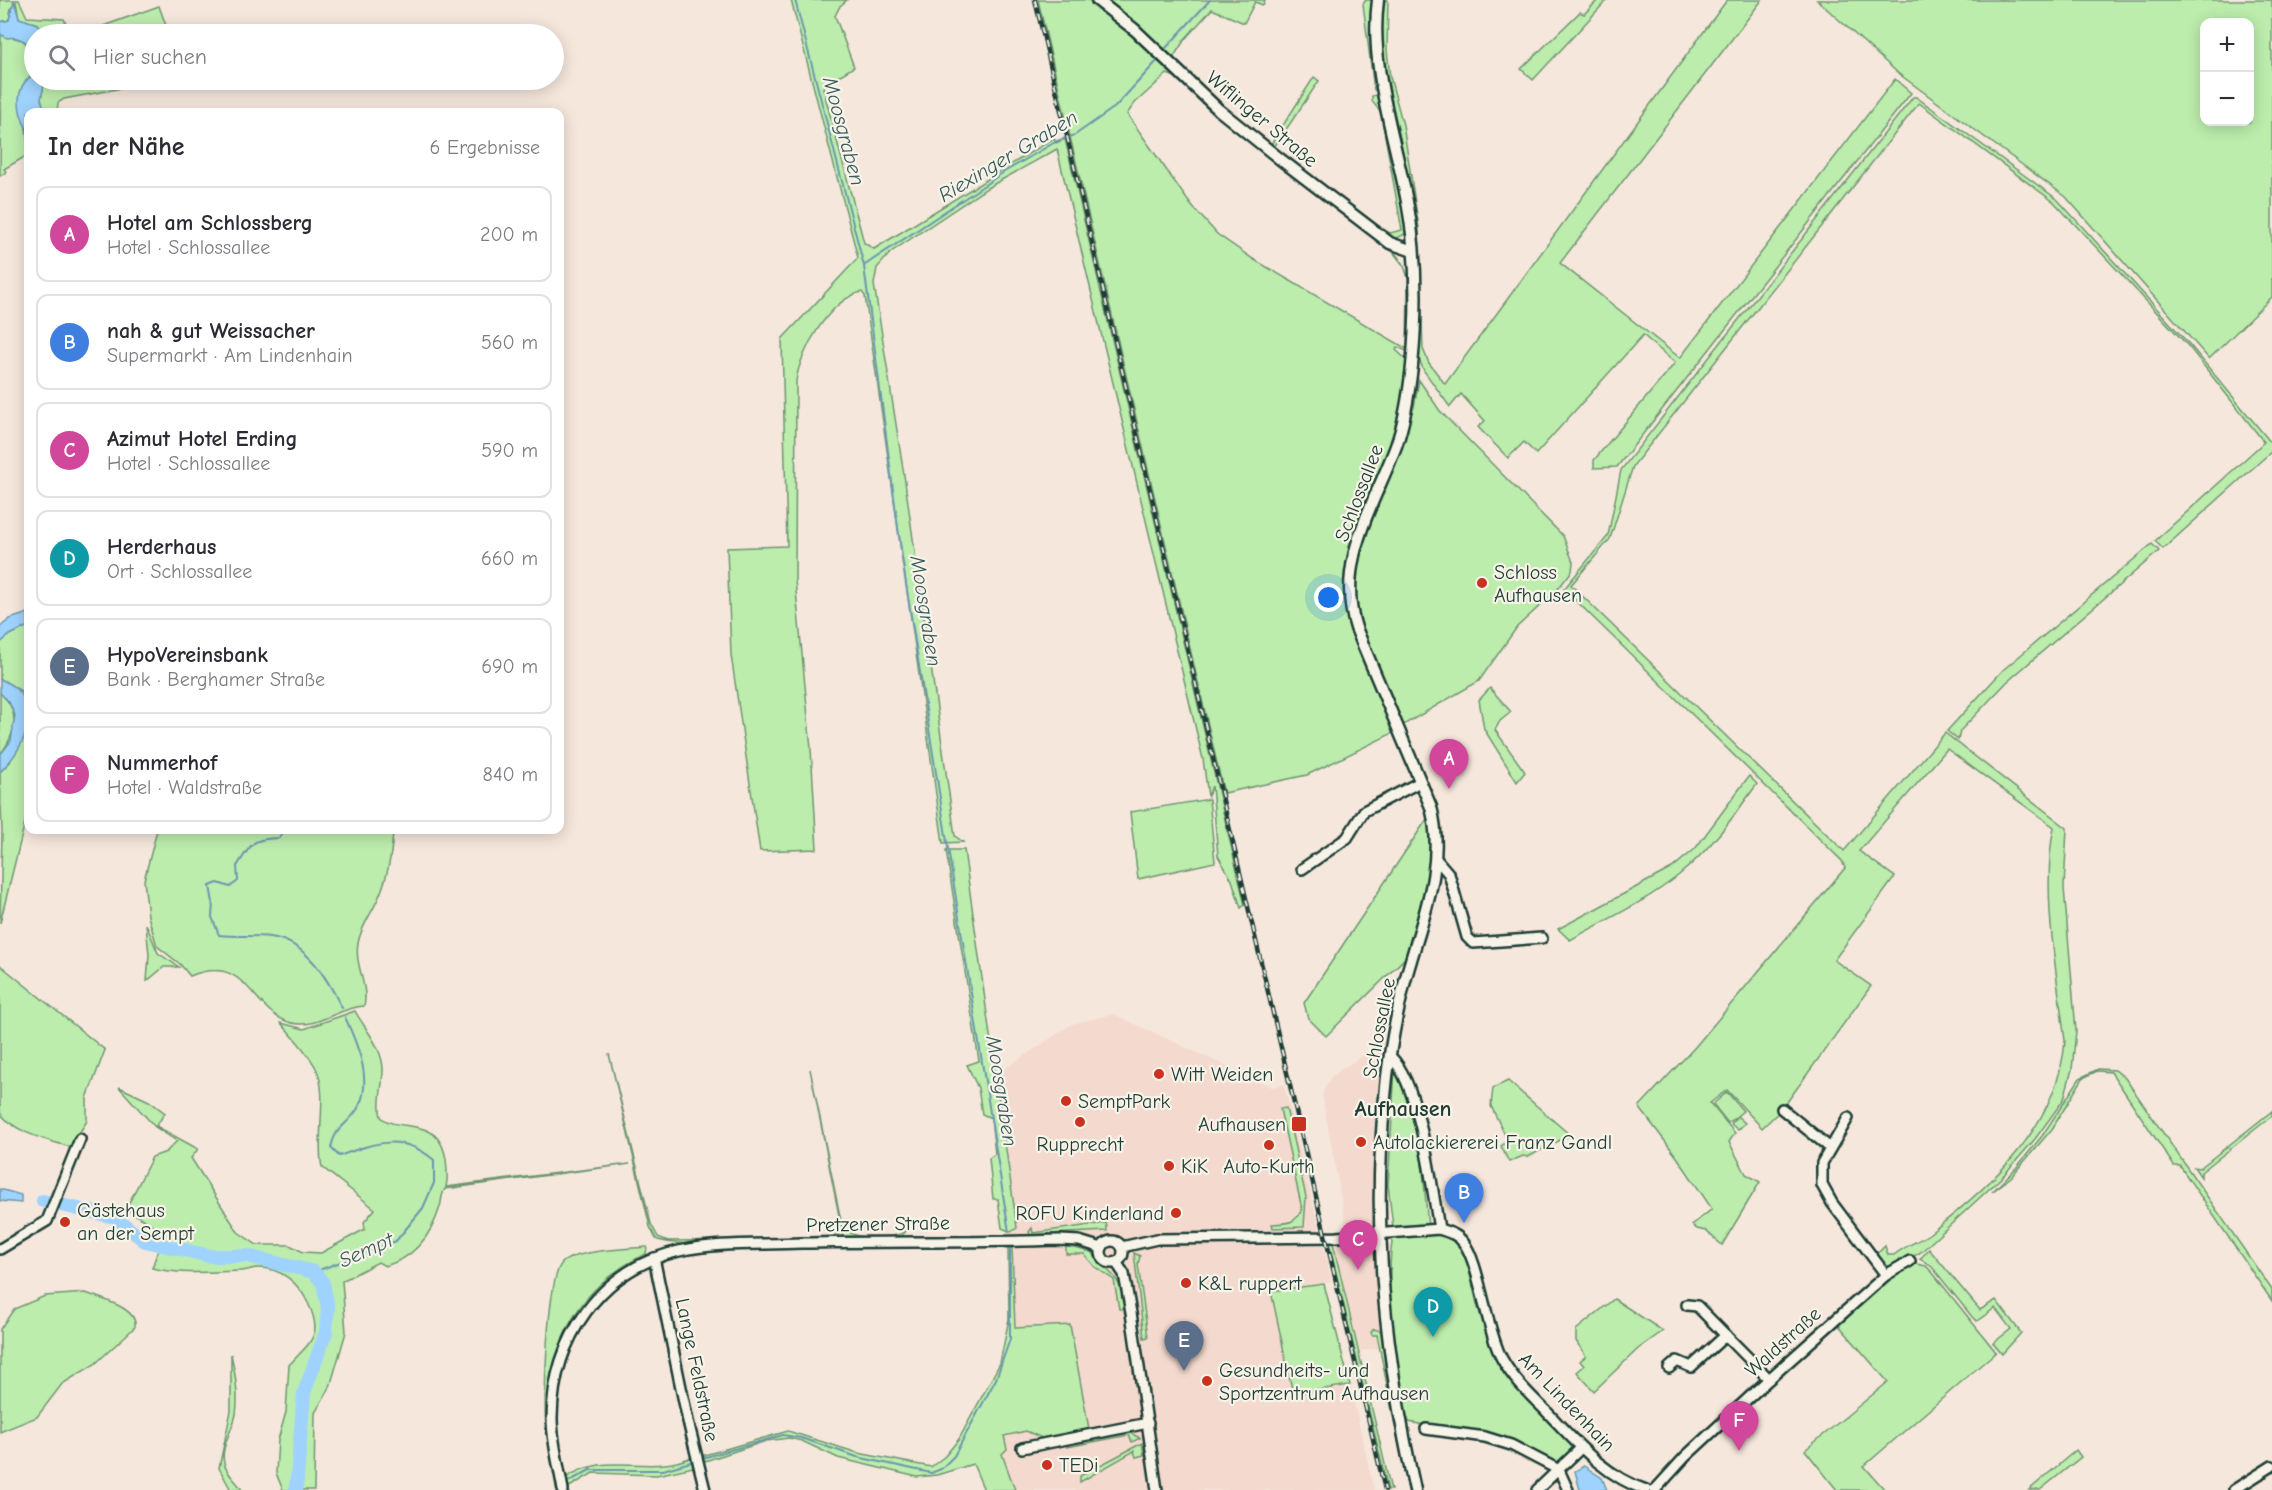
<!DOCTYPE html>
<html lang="de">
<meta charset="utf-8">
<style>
:root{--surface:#fff;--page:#f7f7f7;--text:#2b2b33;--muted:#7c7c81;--line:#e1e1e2;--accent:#b45309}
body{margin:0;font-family:"Comic Neue",sans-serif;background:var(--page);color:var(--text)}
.controls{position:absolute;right:18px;top:18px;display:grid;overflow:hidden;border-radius:12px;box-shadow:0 3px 15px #0003}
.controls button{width:54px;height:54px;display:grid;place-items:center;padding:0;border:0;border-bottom:2px solid var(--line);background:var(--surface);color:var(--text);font:30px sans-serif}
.you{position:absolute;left:1329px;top:598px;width:21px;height:21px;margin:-15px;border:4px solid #fff;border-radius:50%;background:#1a73e8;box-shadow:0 0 0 9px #1a73e833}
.badge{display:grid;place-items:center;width:39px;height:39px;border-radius:50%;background:var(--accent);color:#fff;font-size:20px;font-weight:700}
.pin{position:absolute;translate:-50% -50px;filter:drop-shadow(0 2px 3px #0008)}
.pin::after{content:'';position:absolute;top:32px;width:21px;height:18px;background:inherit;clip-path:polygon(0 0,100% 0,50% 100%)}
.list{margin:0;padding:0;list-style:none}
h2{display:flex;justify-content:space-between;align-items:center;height:78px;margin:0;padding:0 24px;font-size:26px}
h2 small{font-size:20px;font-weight:400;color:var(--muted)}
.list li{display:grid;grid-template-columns:39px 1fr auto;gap:18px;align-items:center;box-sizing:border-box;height:96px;margin:0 12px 12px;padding:0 12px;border:2px solid var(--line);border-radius:12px}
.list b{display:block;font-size:22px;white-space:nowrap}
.list p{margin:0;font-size:20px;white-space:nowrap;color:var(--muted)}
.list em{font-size:20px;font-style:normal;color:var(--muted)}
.icon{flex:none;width:33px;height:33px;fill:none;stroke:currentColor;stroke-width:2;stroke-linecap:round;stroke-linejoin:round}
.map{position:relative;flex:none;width:2272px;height:1490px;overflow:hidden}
.search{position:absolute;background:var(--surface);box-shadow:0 3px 15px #0003;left:24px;top:24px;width:540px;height:66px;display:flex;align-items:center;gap:15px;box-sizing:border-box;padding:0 21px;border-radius:33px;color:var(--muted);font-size:22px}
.panel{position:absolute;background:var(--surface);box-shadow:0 3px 15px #0003;left:24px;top:108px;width:540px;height:726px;border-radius:12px}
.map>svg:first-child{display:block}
.built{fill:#f4d9ce}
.green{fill:#bcedad;stroke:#6e9570;stroke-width:1.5;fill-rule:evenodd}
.water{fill:#9fd3fd;stroke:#6c97ad;stroke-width:1.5}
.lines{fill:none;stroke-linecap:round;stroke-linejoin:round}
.stream{stroke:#6c97ad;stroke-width:2}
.river{stroke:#9fd3fd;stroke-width:14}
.minor-casing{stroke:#1f3d34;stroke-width:14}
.major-casing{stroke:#1f3d34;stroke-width:15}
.minor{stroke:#f7f3e8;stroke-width:9}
.major{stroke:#f7f3e8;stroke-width:10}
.rail-casing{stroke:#1f3d34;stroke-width:4.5}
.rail{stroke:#f7f3e8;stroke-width:2;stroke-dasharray:7;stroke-linecap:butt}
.poi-dot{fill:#c8321e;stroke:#f7f3e8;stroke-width:2}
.labels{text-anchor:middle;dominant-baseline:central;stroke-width:4.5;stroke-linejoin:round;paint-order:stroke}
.street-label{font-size:20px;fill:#1f3d34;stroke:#f7f3e8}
.poi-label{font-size:20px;fill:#1f3d34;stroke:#f7f3e8;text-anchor:start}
.water-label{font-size:21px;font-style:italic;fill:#395b5c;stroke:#f7f3e8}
.quarter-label{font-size:22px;font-weight:bold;fill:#1f3d34;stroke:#f7f3e8}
</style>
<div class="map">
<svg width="2272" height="1490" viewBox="0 0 2272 1490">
<rect width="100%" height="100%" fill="#f6e7dc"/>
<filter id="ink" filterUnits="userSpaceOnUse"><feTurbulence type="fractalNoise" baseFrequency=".0167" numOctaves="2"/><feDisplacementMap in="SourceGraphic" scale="12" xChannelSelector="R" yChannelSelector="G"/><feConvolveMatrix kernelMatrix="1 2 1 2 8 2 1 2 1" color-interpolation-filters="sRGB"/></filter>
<g filter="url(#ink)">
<g class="built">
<path d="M1113 1014 1272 1087 1284 1085 1332 1282 1271 1291 1293 1394 1350 1385 1374 1490H984L962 1441 996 1379 1010 1339V1250L991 1114 994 1076 1072 1024Z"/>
<path d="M1390 1036 1380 1092 1372 1206 1381 1331 1372 1330 1377 1335 1379 1348 1360 1351 1333 1243 1346 1242 1345 1220 1322 1094 1331 1077Z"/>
</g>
<g class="green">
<path d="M0 0H19L27 17 64 19 71 34H45L37 24 19 18 16 2 11 8 9 20 0 22Z"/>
<path d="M791 0H847L840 6 835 16 854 67 825 84 823 88 864 243 874 249 1054 138 1056 143 1065 139 1245 905 1241 908 1232 880 1218 856 1212 786 1208 796 1203 759 1057 149 987 188 891 252 877 268 874 284 904 475 955 836 963 842 943 843 865 296 862 292C830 299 800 351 796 381L795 580 811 749 817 849 760 851 731 655 727 548 787 546 782 339 858 258Z"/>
<path d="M1038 0H1091L1134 33 1206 104 1175 77 1167 74 1135 103 1127 114 1191 205 1217 234 1253 259 1407 349 1408 278 1404 266 1389 247C1420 274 1410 314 1409 352L1397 347 1396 350 1408 361 1404 400 1392 447 1359 523 1346 608 1349 622 1395 732 1307 775 1224 793Z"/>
<path d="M1110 0H1265L1263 5 1255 2 1244 23 1212 9 1185 39 1173 58 1236 117 1234 118 1108 4Z"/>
<path d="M1366 0H1374L1407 226 1405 234 1397 238 1389 237 1272 147 1271 144 1314 77 1319 81 1274 147 1383 229 1390 233 1402 230 1381 113 1372 101V96L1379 94V91L1374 90 1363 4Z"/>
<path d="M1382 0H1388L1387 50 1390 77 1403 125 1419 228 1423 349 1429 363 1445 384 1727 0H1762L1560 263 1680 358 1895 79 1911 93 1617 467 1594 468V460L1675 363 1643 335 1536 454 1524 442 1508 458 1478 427 1485 421 1461 394 1450 407 1424 371 1417 354C1415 301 1417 246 1410 194 1402 128 1377 68 1382 0Z"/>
<path d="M1598 0H1607L1533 80 1521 69 1580 12 1584 14Z"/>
<path d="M1817 0H2272V297L2209 359 2066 197 1899 74ZM2204 22H2250V122H2204Z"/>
<path d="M159 6 169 34H81Z"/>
<path d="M1 34 22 40 34 50V74L21 91C23 114 28 133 28 155L4 169 6 172 0 176Z"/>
<path d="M45 80H165L64 99 58 103 57 112H45L41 99Z"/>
<path d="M1913 97H1916L2057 199 2189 344 2272 444V451L2163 549 2155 541 2264 442 2189 347 2054 202 1919 103 1633 466 1610 539 1571 585 1844 851 1945 733 2067 828 2064 888 2076 1031 2072 1069 2064 1099 2035 1139 2002 1177 1921 1252 1888 1271 1876 1255 1885 1246 1888 1255H1894C1905 1246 1917 1242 1929 1234 1992 1185 2058 1126 2065 1041 2057 976 2041 890 2054 827L1947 749 1859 851 1895 877 1834 960 1871 986 1782 1109 1762 1128 1727 1090 1710 1103 1735 1133 1729 1142 1746 1174 1760 1182 1722 1245 1706 1231 1697 1229 1692 1225 1712 1209 1677 1157 1639 1107 1695 1047 1845 868 1842 861 1564 589 1608 536 1621 470Z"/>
<path d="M1419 380 1440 411 1563 536 1573 562 1572 571 1557 590 1517 627 1479 681 1400 727 1354 608 1359 543 1414 407Z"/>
<path d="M2152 544 2159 551 2007 682 1960 731 1958 740 1947 731 2003 670Z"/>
<path d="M28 626V810L0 923 2 832 0 772 10 762 28 705 21 691 0 679V643L10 635Z"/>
<path d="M1490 688 1511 712 1500 721 1495 730 1525 772 1517 782 1484 729 1479 700Z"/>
<path d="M0 693C22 712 16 734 0 755Z"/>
<path d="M1749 776 1757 784C1734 816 1710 850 1679 875 1647 901 1606 920 1570 940L1558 929 1672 868 1695 849Z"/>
<path d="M1209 799 1215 862 1138 879 1130 812Z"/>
<path d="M1429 816 1432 832 1429 884 1407 956 1326 1036 1308 1018 1304 1003Z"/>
<path d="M157 830H393C392 853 387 880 377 901 370 916 361 927 358 943 354 965 369 986 364 1006 339 1007 318 1029 292 1023 250 1013 249 952 190 976L180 964 157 946 148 916 144 880Z"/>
<path d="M946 850H964L1017 1228 1011 1232 1002 1228 998 1199H993L989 1158 995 1154 991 1118 982 1114 978 1088 967 1065 979 1061Z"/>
<path d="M146 924 158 953 179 967H164L147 981 149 955Z"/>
<path d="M0 965 105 1050 87 1098V1121L70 1147C47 1140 15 1133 0 1113Z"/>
<path d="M355 1011C365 1029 383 1048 383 1070 383 1086 377 1101 381 1117 399 1134 438 1113 446 1159 447 1168 448 1180 446 1187L630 1164 445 1189C441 1195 442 1200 440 1207 431 1236 414 1258 385 1266L378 1262 342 1281 346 1332 330 1387 315 1413 314 1490H283L276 1473 278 1440 286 1412 289 1365C310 1342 324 1336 308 1303 298 1282 281 1268 258 1268 252 1268 246 1271 239 1271 211 1272 180 1275 152 1268L164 1232 126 1209 152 1157 166 1152 177 1141 155 1127 119 1087 149 1101 165 1113 156 1126 198 1149 191 1158 238 1232 257 1245H290L303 1252 321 1253 365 1229 364 1222 375 1209 322 1167C315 1137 329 1095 316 1068 307 1051 293 1037 281 1023L304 1029Z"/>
<path d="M609 1054 651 1224 658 1237 668 1241 828 1239 836 1237V1224L839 1239C807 1241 677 1250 656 1239L650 1227Z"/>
<path d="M1395 1068C1422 1117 1423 1173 1428 1227H1393L1388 1185Z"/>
<path d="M810 1069 842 1226C855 1242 892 1240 907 1230L900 1238H845L843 1236Z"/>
<path d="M2098 1069 2115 1070 2125 1078 2272 1290V1301L2180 1166H2174L2111 1072 2097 1071 2083 1078 2052 1129 2011 1177 1992 1192 2016 1168 2042 1136 2080 1078Z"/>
<path d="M1508 1081 1570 1135 1528 1157 1523 1156 1509 1162 1501 1146 1508 1141 1491 1106 1493 1088Z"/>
<path d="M1727 1092 1743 1111 1737 1116 1745 1123 1738 1130 1731 1124 1737 1116 1728 1123 1713 1104Z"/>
<path d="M1286 1108 1306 1197 1304 1227 1273 1228 1272 1224C1287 1223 1296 1224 1302 1209L1280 1109Z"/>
<path d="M2272 1111V1116L2201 1172V1177L2194 1167 2200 1168Z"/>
<path d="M1106 1217 1107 1231 1030 1235 1029 1232 1032 1228 1033 1233 1105 1223Z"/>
<path d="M1437 1233 1457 1243 1466 1258 1478 1308 1492 1346 1507 1375 1576 1447 1559 1465 1511 1442 1409 1422C1395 1385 1385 1276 1393 1237L1397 1236Z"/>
<path d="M1329 1243H1333L1391 1490H1388Z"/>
<path d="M1066 1246 1091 1252C1111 1278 1120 1271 1125 1309H1119L1114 1280 1095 1267 1084 1254H1066Z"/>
<path d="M647 1247 646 1254C571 1289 545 1356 547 1435 542 1411 547 1278 562 1263 575 1250 628 1249 647 1247Z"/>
<path d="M1008 1248H1012L1015 1328 1070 1325 1089 1429 1042 1438 1026 1431 1004 1436 1007 1449 1002 1454 1015 1490H984L973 1464 937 1475 917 1477 838 1458 802 1441 789 1438 766 1441 702 1462 701 1456 788 1431 858 1453 931 1467 945 1456 959 1439 1000 1363 1009 1319Z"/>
<path d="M1929 1249 1980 1310 1996 1300 2021 1333 2002 1354 1993 1343 2011 1329 1995 1308 1977 1321 1973 1318 1932 1267 1920 1259Z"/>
<path d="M1134 1253 1140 1256 1138 1264 1148 1337 1144 1338Z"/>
<path d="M1912 1263 1926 1266 1932 1272 1996 1352 1864 1466 1885 1490H1837L1805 1450 1888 1382 1836 1322 1882 1281Z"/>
<path d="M650 1267 654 1272 687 1438 692 1445 703 1490 693 1467 657 1475 593 1473 566 1489 564 1479C609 1448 647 1478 694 1456L686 1438Z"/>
<path d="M1324 1284 1350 1385 1293 1394 1271 1291Z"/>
<path d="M86 1293C100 1299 138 1307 135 1327L95 1364 62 1384 37 1417 0 1432V1329L14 1309 45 1296Z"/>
<path d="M1614 1299 1663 1331 1638 1349 1594 1391 1577 1372 1584 1366 1580 1361 1586 1356 1576 1341V1330Z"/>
<path d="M1374 1329 1381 1331 1411 1490H1408L1377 1335H1372L1371 1332Z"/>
<path d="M231 1354C235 1373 239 1394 236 1414 233 1430 220 1446 224 1463 226 1474 237 1481 242 1490H231L219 1468 231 1411Z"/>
<path d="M1128 1432 1140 1438 1132 1442 1129 1435 1067 1447 1068 1444Z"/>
<path d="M1142 1443 1144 1455 1136 1457 1134 1451 1080 1482V1476Z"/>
<path d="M2076 1450 2081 1457 2040 1490H2029Z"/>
</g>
<g class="water">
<path d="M14 1 19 18 37 24 45 34H34V50C28 41 17 36 7 38L0 34V22L9 20Z"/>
<path d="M34 74V80H45L41 99 45 112H28V131C17 112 13 87 34 74Z"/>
<path d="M28 613V626L10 635 0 643V627L10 619Z"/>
<path d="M0 679C46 698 29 744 0 772V755L11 741 15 715 9 702 0 693Z"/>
<path d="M0 1189 21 1195V1203L0 1201Z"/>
<path d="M1584 1466 1602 1478 1607 1490H1580L1575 1471Z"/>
</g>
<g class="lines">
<g class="stream">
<path d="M795 0 864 266 902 559 1009 1232"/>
<path d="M1166 48 1210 0"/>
<path d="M865 265 1004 172 1057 141 1075 135 1115 107 1158 60"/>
<path d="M284 830 279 838C250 839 253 843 237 866L238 881 230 887 218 883 210 886 213 903 212 917 219 935C237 937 253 935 270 937 306 941 327 978 342 1008"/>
<path d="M314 1272 396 1241 423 1208 434 1183V1160C402 1133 376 1142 339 1156L331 1148C335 1128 343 1128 354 1114 376 1086 358 1046 345 1017"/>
<path d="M699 1459 783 1435 801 1438 857 1457 931 1473 941 1469 954 1456 996 1379 1010 1339V1250"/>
<path d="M570 1481 590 1470H663L694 1461"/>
</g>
<path class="river" d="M43 1201 114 1217 145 1241 210 1256H247L314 1272 323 1283 328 1308 326 1332 304 1393 296 1490"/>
<g class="minor-casing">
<g id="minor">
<path d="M1437 860 1449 874 1467 937 1473 943 1542 938"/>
<path d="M1302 869 1347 838 1364 811 1420 782"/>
<path d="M1391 1057C1420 1085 1432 1187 1439 1229"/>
<path d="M1782 1109 1829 1147"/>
<circle cx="1112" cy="1252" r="11"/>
<path d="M1122 1247 1157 1239 1337 1237 1439 1229C1448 1232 1457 1234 1463 1242 1479 1260 1486 1330 1502 1359 1513 1379 1530 1395 1546 1411 1576 1442 1604 1476 1646 1490"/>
<path d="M0 1249 47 1221 80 1139"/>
<path d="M654 1258 688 1421 705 1490"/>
<path d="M1116 1262 1124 1274 1131 1313 1157 1490"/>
<path d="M1886 1275 1910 1261"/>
<path d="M1687 1305 1697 1306 1769 1379"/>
<path d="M1669 1368 1677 1361 1691 1367 1726 1335"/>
<path d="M1426 1429 1485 1437 1511 1445 1559 1470 1568 1490"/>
<path d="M1022 1448 1148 1423"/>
<path d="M563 1490C559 1466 552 1442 552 1418 553 1339 600 1269 679 1251 717 1242 761 1245 801 1243 887 1241 974 1243 1060 1240L1079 1241 1102 1248"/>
<path d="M1537 1490 1581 1448"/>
<path d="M1655 1490 1685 1457 1769 1379 1886 1275 1832 1203 1822 1185V1163L1848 1118"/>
<path d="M2234 1490 2272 1466"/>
</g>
</g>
<g class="major-casing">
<g id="major">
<path d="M1097 0 1135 30 1219 110 1280 159 1390 243 1413 251"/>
<path d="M1378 0C1369 68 1396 140 1408 207 1417 257 1417 314 1412 366 1409 393 1405 421 1396 446 1374 505 1335 563 1356 628L1431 807C1447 868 1419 926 1404 985 1395 1021 1388 1060 1385 1097 1371 1230 1386 1360 1415 1490"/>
</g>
</g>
<use href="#minor" class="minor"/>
<use href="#major" class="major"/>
<g class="rail-casing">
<path id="rail" d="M1035 0 1385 1490"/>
</g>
<use href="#rail" class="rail"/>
</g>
</g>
<g class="poi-dot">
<circle cx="1482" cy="583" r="6"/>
<circle cx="1159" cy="1074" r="6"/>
<circle cx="1066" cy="1101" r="6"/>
<circle cx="1080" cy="1122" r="6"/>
<rect x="1291" y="1116" width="16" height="16" rx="3"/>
<circle cx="1361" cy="1142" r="6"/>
<circle cx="1269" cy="1145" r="6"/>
<circle cx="1169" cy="1166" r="6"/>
<circle cx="1176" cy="1213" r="6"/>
<circle cx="65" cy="1222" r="6"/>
<circle cx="1186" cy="1283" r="6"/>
<circle cx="1207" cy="1381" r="6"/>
<circle cx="1047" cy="1465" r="6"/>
</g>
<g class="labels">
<g class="street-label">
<text transform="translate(1262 119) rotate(40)">Wiflinger Straße</text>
<text transform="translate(1359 493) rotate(-69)">Schlossallee</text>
<text transform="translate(1379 1028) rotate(-79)">Schlossallee</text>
<text transform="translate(878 1224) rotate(-1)">Pretzener Straße</text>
<text transform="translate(1783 1342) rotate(-42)">Waldstraße</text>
<text transform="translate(697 1370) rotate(78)">Lange Feldstraße</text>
<text transform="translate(1567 1402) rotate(46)">Am Lindenhain</text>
</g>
<g class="poi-label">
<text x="1494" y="572">Schloss<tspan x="1494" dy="23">Aufhausen</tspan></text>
<text x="1171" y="1074">Witt Weiden</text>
<text x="1078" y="1101">SemptPark</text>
<text x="1286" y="1124" text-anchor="end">Aufhausen</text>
<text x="1373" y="1142">Autolackiererei Franz Gandl</text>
<text x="1080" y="1144" text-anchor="middle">Rupprecht</text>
<text x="1181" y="1166">KiK</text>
<text x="1269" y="1166" text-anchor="middle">Auto-Kurth</text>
<text x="77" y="1210">Gästehaus<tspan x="77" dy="23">an der Sempt</tspan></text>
<text x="1164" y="1213" text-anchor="end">ROFU Kinderland</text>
<text x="1198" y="1283">K&amp;L ruppert</text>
<text x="1219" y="1370">Gesundheits- und<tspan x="1219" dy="23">Sportzentrum Aufhausen</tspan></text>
<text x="1059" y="1465">TEDi</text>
</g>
<g class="water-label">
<text transform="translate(844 131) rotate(75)">Moosgraben</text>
<text transform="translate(1008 156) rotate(-31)">Riexinger Graben</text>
<text transform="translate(926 611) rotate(81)">Moosgraben</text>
<text transform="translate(1002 1091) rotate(81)">Moosgraben</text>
<text transform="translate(366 1250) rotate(-24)">Sempt</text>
</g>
<g class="quarter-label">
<text x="1403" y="1109">Aufhausen</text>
</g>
</g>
</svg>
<div class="controls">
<button>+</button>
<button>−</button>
</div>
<div class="you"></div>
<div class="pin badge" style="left:1449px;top:789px;background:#d1479c">A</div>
<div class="pin badge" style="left:1464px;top:1223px;background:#3f7fe0">B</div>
<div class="pin badge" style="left:1358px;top:1270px;background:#d1479c">C</div>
<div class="pin badge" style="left:1433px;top:1337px;background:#0f9aa8">D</div>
<div class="pin badge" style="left:1184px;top:1371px;background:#5c6f8a">E</div>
<div class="pin badge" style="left:1739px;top:1451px;background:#d1479c">F</div>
<div class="search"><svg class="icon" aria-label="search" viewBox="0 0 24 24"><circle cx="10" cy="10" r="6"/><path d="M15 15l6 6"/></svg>Hier suchen</div>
<section class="panel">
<h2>In der Nähe<small>6 Ergebnisse</small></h2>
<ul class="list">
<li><span class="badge" style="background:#d1479c">A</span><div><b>Hotel am Schlossberg</b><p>Hotel · Schlossallee</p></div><em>200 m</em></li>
<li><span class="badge" style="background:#3f7fe0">B</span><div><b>nah &amp; gut Weissacher</b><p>Supermarkt · Am Lindenhain</p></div><em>560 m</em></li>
<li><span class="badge" style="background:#d1479c">C</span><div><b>Azimut Hotel Erding</b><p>Hotel · Schlossallee</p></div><em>590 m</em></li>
<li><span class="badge" style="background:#0f9aa8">D</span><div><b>Herderhaus</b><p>Ort · Schlossallee</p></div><em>660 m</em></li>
<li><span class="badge" style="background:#5c6f8a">E</span><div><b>HypoVereinsbank</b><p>Bank · Berghamer Straße</p></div><em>690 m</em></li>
<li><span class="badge" style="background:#d1479c">F</span><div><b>Nummerhof</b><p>Hotel · Waldstraße</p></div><em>840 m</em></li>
</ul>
</section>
</div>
